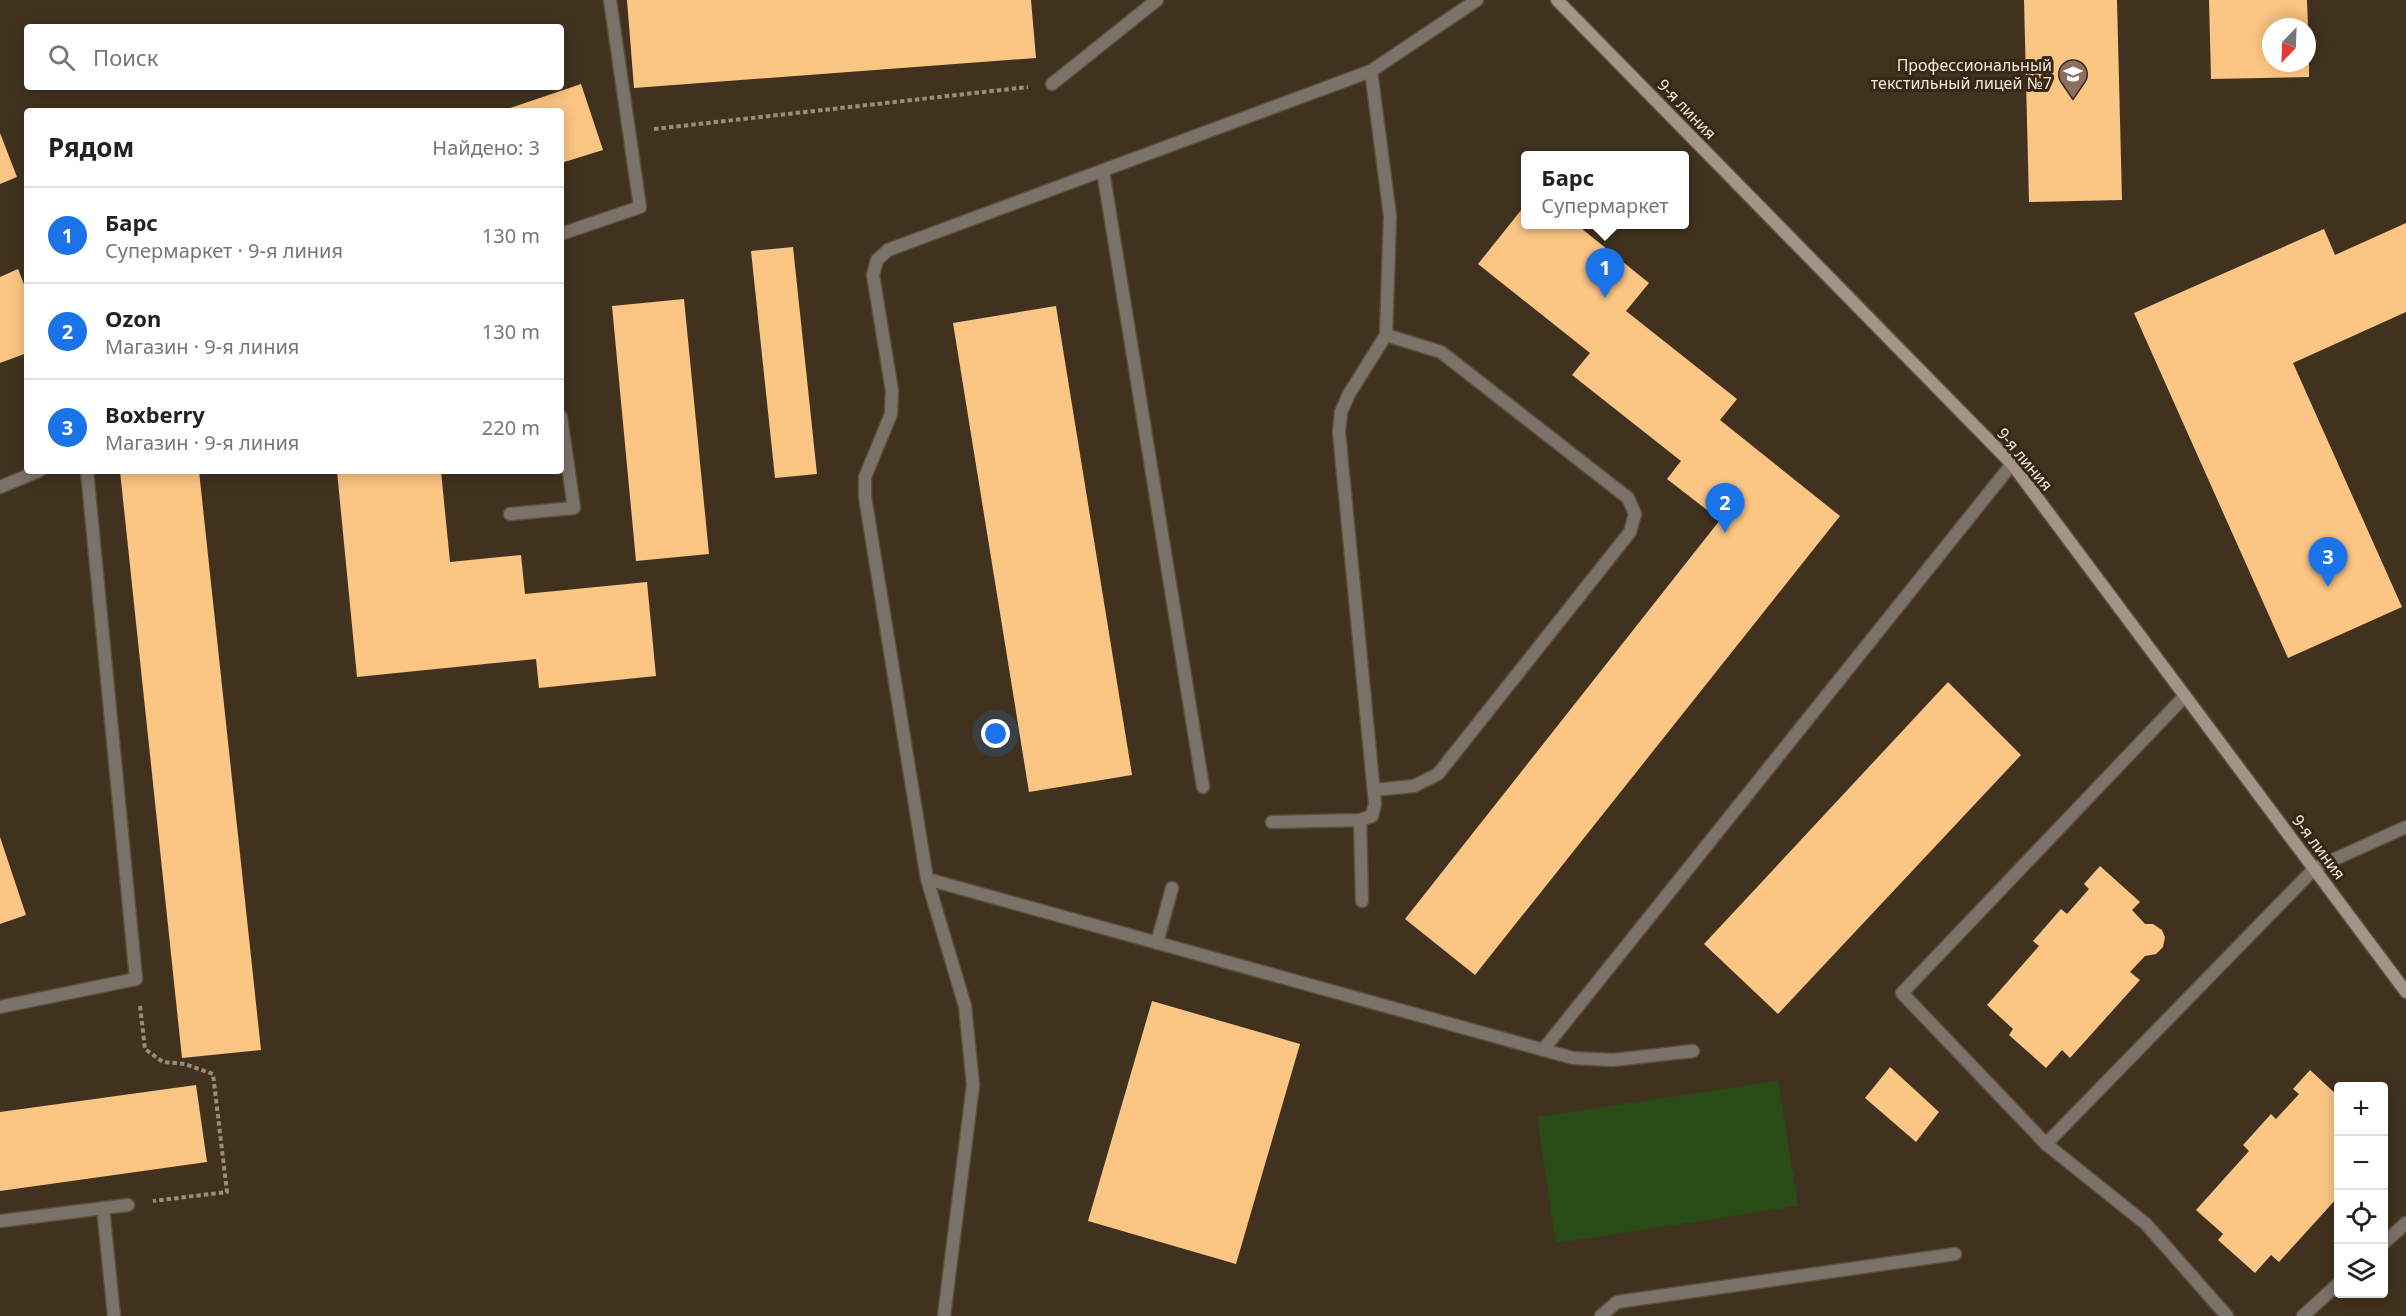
<!DOCTYPE html>
<html lang="ru">
<meta charset="utf-8">
<style>
:root{--surface:#fff;--page:#f2f2f2;--text:#222;--muted:#767676;--line:#e0e0e0;--accent:#1a73e8}
body{margin:0;font-family:"Noto Sans",sans-serif;background:var(--page);color:var(--text)}
.controls{position:absolute;right:18px;bottom:18px;display:grid;overflow:hidden;border-radius:6px;box-shadow:0 3px 15px #0003}
.controls button{width:54px;height:54px;display:grid;place-items:center;padding:0;border:0;border-bottom:2px solid var(--line);background:var(--surface);color:var(--text);font:30px sans-serif}
.compass{position:absolute;left:2262px;top:18px;width:54px;height:54px;border-radius:50%;background:var(--surface);box-shadow:0 3px 15px #0003;rotate:203deg}
.you{position:absolute;left:996px;top:734px;width:21px;height:21px;margin:-15px;border:4px solid #fff;border-radius:50%;background:#1a73e8;box-shadow:0 0 0 9px #1a73e833}
.badge{display:grid;place-items:center;width:39px;height:39px;border-radius:50%;background:var(--accent);color:#fff;font-size:20px;font-weight:700}
.pin{position:absolute;translate:-50% -50px;filter:drop-shadow(0 2px 3px #0008)}
.pin::after{content:'';position:absolute;top:32px;width:21px;height:18px;background:inherit;clip-path:polygon(0 0,100% 0,50% 100%)}
.popup{position:absolute;left:1521px;top:151px;width:168px;height:78px;box-sizing:border-box;display:grid;place-content:center;border-radius:6px;background:var(--surface);filter:drop-shadow(0 2px 4px #0005);font-size:20px;white-space:nowrap;color:var(--muted)}
.popup b{font-size:22px;color:var(--text)}
.popup::after{content:'';position:absolute;left:50%;top:100%;margin-left:-12px;border:12px solid transparent;border-top-color:var(--surface)}
.list{margin:0;padding:0;list-style:none}
h2{display:flex;justify-content:space-between;align-items:center;height:78px;margin:0;padding:0 24px;font-size:26px}
h2 small{font-size:20px;font-weight:400;color:var(--muted)}
.list li{display:grid;grid-template-columns:39px 1fr auto;gap:18px;align-items:center;box-sizing:border-box;height:96px;padding:0 24px;border-top:2px solid var(--line)}
.list b{display:block;font-size:22px;white-space:nowrap}
.list p{margin:0;font-size:20px;white-space:nowrap;color:var(--muted)}
.list em{font-size:20px;font-style:normal;color:var(--muted)}
.icon{flex:none;width:33px;height:33px;fill:none;stroke:currentColor;stroke-width:2;stroke-linecap:round;stroke-linejoin:round}
.map{position:relative;flex:none;width:2406px;height:1316px;overflow:hidden}
.search{position:absolute;background:var(--surface);box-shadow:0 3px 15px #0003;left:24px;top:24px;width:540px;height:66px;display:flex;align-items:center;gap:15px;box-sizing:border-box;padding:0 21px;border-radius:6px;color:var(--muted);font-size:22px}
.panel{position:absolute;background:var(--surface);box-shadow:0 3px 15px #0003;left:24px;top:108px;width:540px;height:366px;border-radius:6px}
.map>svg:first-child{display:block}
.green{fill:#2a4d18}
.building{fill:#fbc583}
.lines{fill:none;stroke-linecap:round;stroke-linejoin:round}
.lane-casing{stroke:#5d4f3d;stroke-width:15}
.street-casing{stroke:#5d4f3d;stroke-width:15}
.secondary-casing{stroke:#5d4f3d;stroke-width:15}
.path{stroke:#988c7c;stroke-width:4;stroke-dasharray:4.5 3;stroke-linecap:butt}
.lane{stroke:#7b7269;stroke-width:12}
.street{stroke:#7b7269;stroke-width:12}
.secondary{stroke:#a29486;stroke-width:12}
.labels{text-anchor:middle;dominant-baseline:central;stroke-width:6;stroke-linejoin:round;paint-order:stroke}
.poi-label{font-size:16px;fill:#f3e9dd;stroke:#372815;text-anchor:end}
.street-label{font-size:16px;fill:#f3e9dd;stroke:#372815}
</style>
<div class="map">
<svg width="2406" height="1316" viewBox="0 0 2406 1316">
<rect width="100%" height="100%" fill="#41321f"/>
<path class="green" d="M1778 1081 1798 1206 1556 1243 1537 1117Z"/>
<g class="building">
<path d="M627 0H1031L1036 58 634 88Z"/>
<path d="M2024 0H2117L2122 200 2029 202Z"/>
<path d="M2209 0H2307L2308 27H2271V63H2309V77L2211 79Z"/>
<path d="M581 84 603 150 561 163V111H501Z"/>
<path d="M0 133 17 177 0 184Z"/>
<path d="M1526 204V224H1576L1649 283 1626 311 1737 399 1720 420 1840 516 1475 975 1405 919 1720 520 1667 479 1681 461 1572 375 1590 353 1478 264Z"/>
<path d="M2406 223V312L2293 363 2402 607 2288 658 2134 313 2324 229 2335 255Z"/>
<path d="M793 247 817 474 775 478 751 251Z"/>
<path d="M18 269 27 292V353L0 363V277Z"/>
<path d="M684 299 709 554 636 561 612 306Z"/>
<path d="M1056 306 1132 775 1029 792 953 323Z"/>
<path d="M120 471H199L261 1050 182 1058Z"/>
<path d="M337 471H441L450 562 521 555 525 594 647 582 656 676 539 688 536 659 357 677Z"/>
<path d="M1948 682 2021 755 1778 1014 1704 944Z"/>
<path d="M0 837 26 915 0 924Z"/>
<path d="M2100 866 2140 902 2132 910 2145 924H2153L2162 930 2165 937 2163 947 2156 954 2145 956 2130 972 2140 980 2070 1058 2062 1050 2046 1068 2009 1035 2013 1029 1987 1005 2039 946 2033 941 2061 909 2067 914 2089 889 2084 884Z"/>
<path d="M1152 1001 1300 1044 1236 1264 1088 1221Z"/>
<path d="M1890 1067 1939 1112 1916 1142 1865 1098Z"/>
<path d="M2310 1070 2338 1096V1197L2279 1262 2271 1255 2255 1273 2218 1240 2223 1234 2196 1210 2249 1151 2243 1145 2271 1114 2276 1119 2299 1094 2293 1089Z"/>
<path d="M196 1085 207 1162 0 1191V1112Z"/>
</g>
<g class="lines">
<g class="lane-casing">
<g id="lane">
<path d="M1103 171 1203 787"/>
<path d="M561 234 640 207 610 0"/>
<path d="M87 471 136 979"/>
<path d="M510 514 574 508 561 417"/>
<path d="M2184 697 1902 993 2046 1144 2315 868 2406 827"/>
<path d="M1374 790 1414 786 1438 774 1630 532 1635 514 1628 498 1441 352 1386 335"/>
<path d="M1360 820 1362 901"/>
<path d="M1272 822 1360 820 1372 816 1375 804 1339 432 1341 412 1349 394 1386 335 1390 216 1371 71 1477 0"/>
<path d="M927 879 1573 1058 1613 1060 1693 1051"/>
<path d="M1157 943 1172 888"/>
<path d="M1543 1050 2012 464"/>
<path d="M2046 1144 2146 1224 2227 1316"/>
<path d="M103 1208 114 1316"/>
<path d="M0 1221 128 1205"/>
<path d="M2384 1243 2406 1223"/>
<path d="M944 1316 973 1085 965 1006 927 879 865 497V477L891 414 892 391 873 275 877 260 888 250 1371 71"/>
<path d="M1601 1316 1617 1302 1955 1254"/>
<path d="M2303 1316 2338 1284"/>
</g>
</g>
<g class="street-casing">
<g id="street">
<path d="M1052 84 1157 0"/>
<path d="M0 487 39 471"/>
<path d="M0 1007 136 979"/>
</g>
</g>
<g class="secondary-casing">
<path id="secondary" d="M1557 0 2012 464 2406 992"/>
</g>
<g class="path">
<path d="M654 129 1028 87"/>
<path d="M140 1006 145 1049 163 1062 185 1064 213 1074 227 1192 153 1201"/>
</g>
<use href="#lane" class="lane"/>
<use href="#street" class="street"/>
<use href="#secondary" class="secondary"/>
</g>
<defs>
<g id="university-pin" transform="scale(1.5)"><path d="M0 17L-7.5 6A9.5 9.5 0 1 1 7.5 6Z" fill="#8d6e63" stroke="#372815"/><path d="M0-5L7-2L0 1L-7-2ZM-4 1L0 2.5L4 1V4Q0 6-4 4Z" fill="#fff"/></g>
</defs>
<g fill-rule="evenodd">
<use href="#university-pin" x="2073" y="74"/>
</g>
<g class="labels">
<g class="poi-label">
<text x="2052" y="65">Профессиональный<tspan x="2052" dy="18">текстильный лицей №7</tspan></text>
</g>
<g class="street-label">
<text transform="translate(1687 109) rotate(46)">9-я линия</text>
<text transform="translate(2025 459) rotate(50)">9-я линия</text>
<text transform="translate(2319 847) rotate(53)">9-я линия</text>
</g>
</g>
</svg>
<div class="controls">
<button>+</button>
<button>−</button>
<button><svg class="icon" aria-label="locate" viewBox="0 0 24 24"><circle cx="12" cy="12" r="6"/><path d="M12 2v4M12 18v4M2 12h4M18 12h4"/></svg></button>
<button><svg class="icon" aria-label="layers" viewBox="0 0 24 24"><path d="M12 4l9 5-9 5-9-5zM3 14l9 5 9-5"/></svg></button>
</div>
<svg class="compass" viewBox="-18 -18 36 36"><path d="M0-13l5 13h-10z" fill="#e53935"/><path d="M0 13l5-13h-10z" fill="#767676"/></svg>
<div class="you"></div>
<div class="pin badge" style="left:1605px;top:298px">1</div>
<div class="popup"><b>Барс</b>Супермаркет</div>
<div class="pin badge" style="left:1725px;top:533px">2</div>
<div class="pin badge" style="left:2328px;top:587px">3</div>
<div class="search"><svg class="icon" aria-label="search" viewBox="0 0 24 24"><circle cx="10" cy="10" r="6"/><path d="M15 15l6 6"/></svg>Поиск</div>
<section class="panel">
<h2>Рядом<small>Найдено: 3</small></h2>
<ul class="list">
<li><span class="badge">1</span><div><b>Барс</b><p>Супермаркет · 9-я линия</p></div><em>130 m</em></li>
<li><span class="badge">2</span><div><b>Ozon</b><p>Магазин · 9-я линия</p></div><em>130 m</em></li>
<li><span class="badge">3</span><div><b>Boxberry</b><p>Магазин · 9-я линия</p></div><em>220 m</em></li>
</ul>
</section>
</div>
